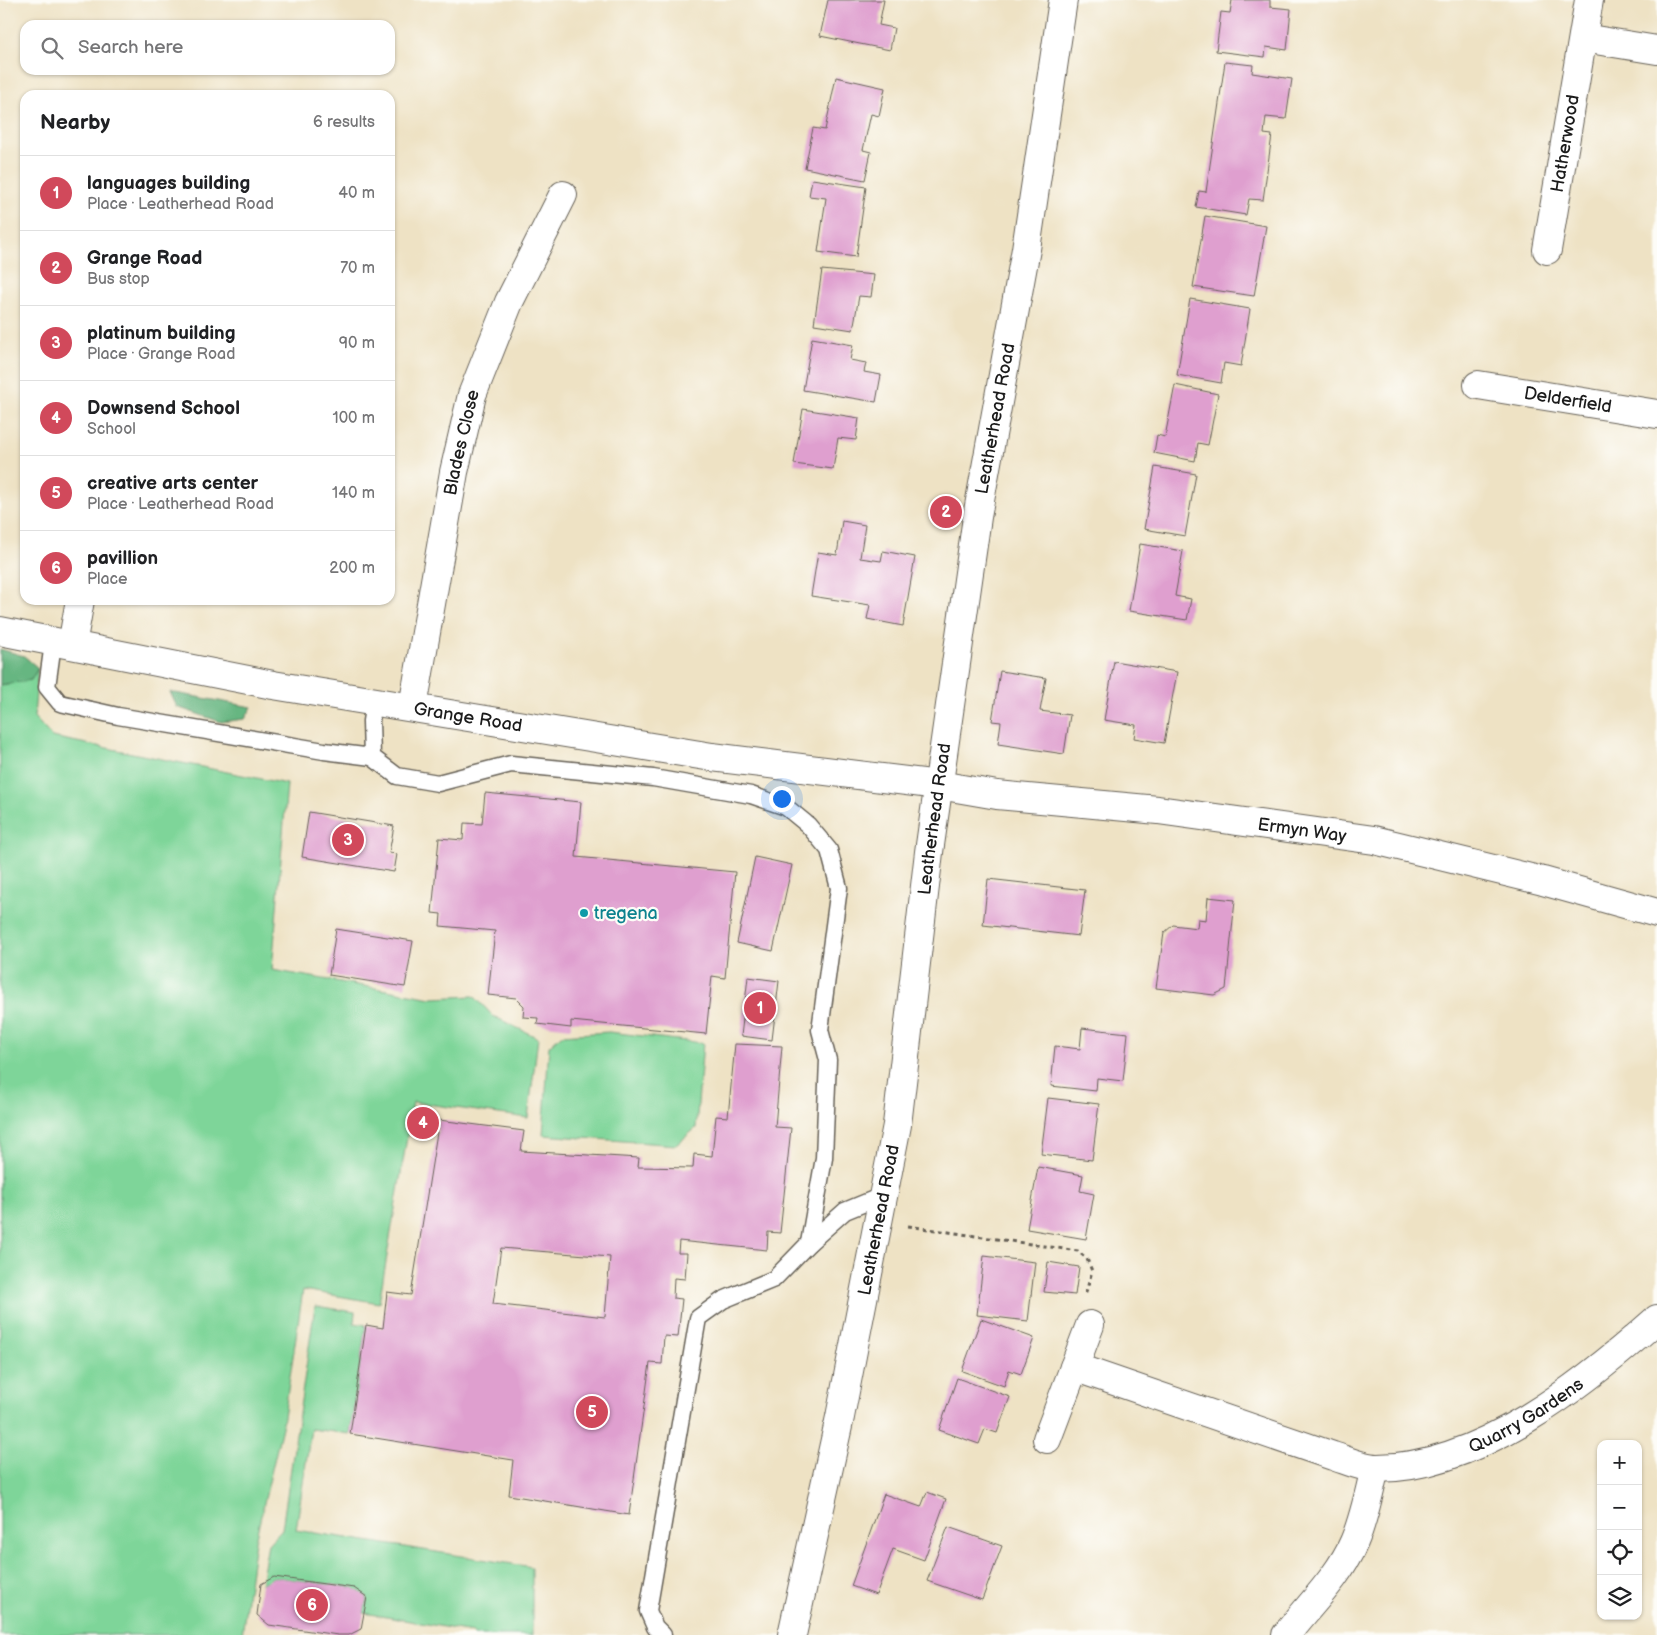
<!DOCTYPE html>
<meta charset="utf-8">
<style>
:root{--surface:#fff;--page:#f6f6f6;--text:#202124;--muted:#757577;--line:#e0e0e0;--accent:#d1495b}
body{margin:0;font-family:"Balsamiq Sans",sans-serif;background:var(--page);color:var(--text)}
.controls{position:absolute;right:15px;bottom:15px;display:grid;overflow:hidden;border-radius:10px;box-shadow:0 1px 4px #0004}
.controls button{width:45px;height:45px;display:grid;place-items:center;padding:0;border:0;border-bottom:1px solid var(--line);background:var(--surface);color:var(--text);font:25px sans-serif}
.you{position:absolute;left:781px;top:798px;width:18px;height:18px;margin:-12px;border:4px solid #fff;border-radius:50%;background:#1a73e8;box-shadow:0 0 0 8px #1a73e833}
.badge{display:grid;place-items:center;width:32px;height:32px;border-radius:50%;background:var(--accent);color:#fff;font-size:16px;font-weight:700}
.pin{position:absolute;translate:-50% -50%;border:2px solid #fff;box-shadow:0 1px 5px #0006}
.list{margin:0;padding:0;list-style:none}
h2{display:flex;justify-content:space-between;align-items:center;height:65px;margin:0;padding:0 20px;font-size:21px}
h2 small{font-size:16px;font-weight:400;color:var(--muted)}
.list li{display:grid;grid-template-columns:32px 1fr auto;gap:15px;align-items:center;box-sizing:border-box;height:75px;padding:0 20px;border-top:1px solid var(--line)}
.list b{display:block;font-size:19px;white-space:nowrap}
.list p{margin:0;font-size:16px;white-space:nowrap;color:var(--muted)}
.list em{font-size:16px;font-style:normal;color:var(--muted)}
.icon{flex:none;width:28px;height:28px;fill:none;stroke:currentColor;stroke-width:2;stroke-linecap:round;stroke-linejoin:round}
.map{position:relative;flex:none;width:1657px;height:1635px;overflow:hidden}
.search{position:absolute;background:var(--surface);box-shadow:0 1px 4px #0004;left:20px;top:20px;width:375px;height:55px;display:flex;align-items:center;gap:12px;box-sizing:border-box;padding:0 18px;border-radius:15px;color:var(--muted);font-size:19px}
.panel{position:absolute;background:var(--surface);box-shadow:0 1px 4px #0004;left:20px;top:90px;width:375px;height:515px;border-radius:15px}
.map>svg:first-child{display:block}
.green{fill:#7ed599;stroke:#4d785a}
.forest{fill:#66b681;stroke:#41694e}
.building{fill:#df9fcf;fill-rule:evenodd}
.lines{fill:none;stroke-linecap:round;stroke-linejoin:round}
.service-casing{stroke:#666157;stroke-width:19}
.minor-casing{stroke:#666157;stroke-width:30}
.trunk-casing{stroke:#666157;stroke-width:30}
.path{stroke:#666157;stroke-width:3;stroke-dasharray:4 4;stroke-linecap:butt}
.service{stroke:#fff;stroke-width:16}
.minor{stroke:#fff;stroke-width:28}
.trunk{stroke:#fff;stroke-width:28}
.culture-dot{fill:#0f9aa8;stroke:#fdfcf7;stroke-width:2}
.labels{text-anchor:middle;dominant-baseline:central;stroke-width:4.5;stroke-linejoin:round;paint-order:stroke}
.street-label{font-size:18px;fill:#1c1c1c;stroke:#fdfcf7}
.culture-label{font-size:18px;fill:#0d838f;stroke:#fdfcf7;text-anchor:start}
</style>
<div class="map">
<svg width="1657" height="1635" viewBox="0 0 1657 1635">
<rect width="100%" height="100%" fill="#fdfcf7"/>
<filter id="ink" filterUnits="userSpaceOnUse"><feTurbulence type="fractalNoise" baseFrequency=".02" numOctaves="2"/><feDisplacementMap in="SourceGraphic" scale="10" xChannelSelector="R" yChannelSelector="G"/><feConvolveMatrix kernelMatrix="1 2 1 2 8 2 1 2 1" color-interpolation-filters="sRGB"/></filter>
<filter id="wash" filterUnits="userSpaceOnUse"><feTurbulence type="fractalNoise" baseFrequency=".0096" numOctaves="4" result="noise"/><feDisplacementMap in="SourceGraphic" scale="20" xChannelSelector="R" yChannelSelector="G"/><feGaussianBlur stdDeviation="1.12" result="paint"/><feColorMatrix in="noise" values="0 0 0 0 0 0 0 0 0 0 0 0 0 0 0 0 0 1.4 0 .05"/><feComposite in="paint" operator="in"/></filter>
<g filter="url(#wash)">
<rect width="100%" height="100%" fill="#eee2c4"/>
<g class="green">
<path d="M38 668 34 717 52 737 287 784 272 970 432 998 474 996 493 1016 538 1038 528 1118 413 1102 379 1303 303 1290 283 1423 255 1541 242 1635H0V685L31 680Z"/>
<path d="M609 1032 703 1043 696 1128 676 1145 543 1135 549 1046 561 1035Z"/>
<path d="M315 1306 355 1312 354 1323 366 1325 350 1434 311 1429 296 1530 532 1567V1635H473L472 1632 364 1613 367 1597 354 1588 274 1577 261 1584 268 1544 282 1529Z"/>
</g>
<g class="forest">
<path d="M0 649 24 656 38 668 31 680 0 685Z"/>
<path d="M170 692 252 707 245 719 221 722 177 707Z"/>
</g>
<g id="blocks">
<g class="building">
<path d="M828 0H884L879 25 894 28 890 50 820 36Z"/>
<path d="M1232 0H1270V7L1291 9 1287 50 1266 47 1265 57 1216 51 1221 12 1230 13Z"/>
<path d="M1225 62 1253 65 1252 73 1292 79 1286 119 1266 117 1264 134 1272 135 1263 200 1249 199 1246 215 1196 207 1199 191 1206 192Z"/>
<path d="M836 77 885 88 879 116 871 114 863 150 871 152 865 180 805 168 813 128 825 130Z"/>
<path d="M812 179 866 187 856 257 818 252 826 198 809 196Z"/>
<path d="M1205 216 1266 226 1254 296 1193 287Z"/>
<path d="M822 270 874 275 871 297 859 296 853 330 814 324Z"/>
<path d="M1190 299 1250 309 1241 366 1224 363 1221 383 1177 375Z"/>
<path d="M812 338 853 345 850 360 866 363 864 372 881 375 876 402 803 390Z"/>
<path d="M1175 385 1218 394 1208 445 1198 443 1195 461 1154 453 1157 435 1165 437Z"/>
<path d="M803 409 859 418 856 440 838 438 833 469 794 464Z"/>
<path d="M1155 467 1196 474 1185 536 1144 529Z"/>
<path d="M842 521 865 525 860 558 881 561 883 551 915 557 903 626 867 619 870 605 811 596 818 552 837 555Z"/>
<path d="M1140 544 1183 551 1175 596 1191 599 1187 620 1129 611Z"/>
<path d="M1114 661 1177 672 1164 743 1134 738 1136 725 1104 720Z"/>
<path d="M1000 671 1046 678 1040 711 1070 715 1064 754 998 744 1001 722 992 721Z"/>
<path d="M485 793 581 802 576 857 735 872 725 978 712 976 706 1034 571 1021V1028L537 1024 538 1018 523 1017 524 1006 516 998 488 995 495 931 440 926 441 914 432 913 439 838 463 840 464 823 482 824Z"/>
<path d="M309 812 394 826 389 853 397 854 394 872 302 857Z"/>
<path d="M755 857 792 865 773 951 737 943Z"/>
<path d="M988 879 1085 890 1079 936 983 925Z"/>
<path d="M1208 897 1235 900 1226 989 1214 995 1156 988 1164 933 1173 925 1197 928 1198 919 1206 920Z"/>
<path d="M336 929 413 941 405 987 329 975Z"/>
<path d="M748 977 779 981 772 1040 741 1036Z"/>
<path d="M1082 1028 1128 1033 1123 1081 1097 1078 1096 1091 1051 1086 1055 1046 1080 1049Z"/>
<path d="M735 1044 782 1046 775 1127 791 1128 780 1233 768 1232 767 1250 679 1241 678 1253H687L685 1279 674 1278 673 1298 682 1299 678 1337 664 1336 662 1364 650 1363 629 1515 509 1495 513 1460 350 1434 366 1325 383 1328 387 1292 411 1295 439 1120 524 1131 521 1151 639 1158 638 1167 693 1168 694 1154 712 1156 716 1116 728 1117ZM501 1248 610 1257 605 1317 493 1304Z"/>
<path d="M1048 1098 1099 1104 1092 1160 1041 1154Z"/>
<path d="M1038 1167 1083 1175 1080 1191 1094 1194 1086 1239 1027 1229Z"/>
<path d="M984 1256 1035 1262 1028 1321 977 1315Z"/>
<path d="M1048 1262 1079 1267 1075 1295 1044 1292Z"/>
<path d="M981 1319 1034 1338 1021 1374 1009 1370 1004 1386 962 1371Z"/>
<path d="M957 1378 1010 1397 997 1433 985 1429 979 1444 939 1430Z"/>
<path d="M927 1492 946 1499 924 1560 893 1549 876 1595 851 1586 884 1494 921 1507Z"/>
<path d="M948 1527 1002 1546 982 1600 927 1581Z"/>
<path d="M274 1577 354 1588 367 1597 361 1629 349 1635H338L269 1625 257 1615 261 1584Z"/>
</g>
</g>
</g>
<g filter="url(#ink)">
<use href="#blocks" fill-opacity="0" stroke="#666157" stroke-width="1"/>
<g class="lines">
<g class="service-casing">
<g id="service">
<path d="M53 643 47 687 60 703 118 716 324 751 372 757"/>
<path d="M374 702 371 721 372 757 397 776 438 783 511 764 653 778 751 795 786 807 808 825 829 850 839 888 820 1030 828 1060 824 1158 809 1243"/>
<path d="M663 1635 655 1627 648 1611 698 1318 723 1300 774 1279 809 1243 845 1211 884 1195"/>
</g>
</g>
<g class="minor-casing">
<g id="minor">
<path d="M1583 38 1657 50"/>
<path id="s1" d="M1547 250 1589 0"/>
<path id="s2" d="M1478 385 1657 414"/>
<path id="s3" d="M0 631 273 685 712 757 939 785 997 795 1158 810 1374 840 1543 881 1657 913"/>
<path d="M72 645 80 600"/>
<path id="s4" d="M413 707 454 472 472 395 509 302 563 195"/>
<path id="s5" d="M1074 1367 1333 1456C1346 1460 1363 1468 1377 1468 1479 1468 1584 1384 1657 1319"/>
<path d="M1047 1439 1090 1325"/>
<path d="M1286 1635C1309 1605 1339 1577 1354 1542 1364 1519 1369 1493 1375 1468"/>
</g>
</g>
<g class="trunk-casing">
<g id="trunk">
<path id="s6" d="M792 1635 840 1417 897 1125 929 852 977 517 1026 249 1063 0"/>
</g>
</g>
<path class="path" d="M908 1226 1078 1251 1087 1259 1092 1271 1085 1296"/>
<use href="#service" class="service"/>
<use href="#minor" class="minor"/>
<use href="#trunk" class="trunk"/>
</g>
</g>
<circle class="culture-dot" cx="584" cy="913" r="5"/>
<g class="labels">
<g class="street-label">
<text stroke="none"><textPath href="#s1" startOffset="108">Hatherwood</textPath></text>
<text stroke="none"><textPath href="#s2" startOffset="91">Delderfield</textPath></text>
<text stroke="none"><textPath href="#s6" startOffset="1234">Leatherhead Road</textPath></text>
<text stroke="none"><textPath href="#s4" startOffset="269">Blades Close</textPath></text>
<text stroke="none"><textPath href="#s3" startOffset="476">Grange Road</textPath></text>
<text stroke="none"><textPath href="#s6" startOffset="829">Leatherhead Road</textPath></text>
<text stroke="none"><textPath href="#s3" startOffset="1318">Ermyn Way</textPath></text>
<text stroke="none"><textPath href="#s6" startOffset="424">Leatherhead Road</textPath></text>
<text stroke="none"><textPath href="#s5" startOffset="480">Quarry Gardens</textPath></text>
</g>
<g class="culture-label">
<text x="594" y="913">tregena</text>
</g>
</g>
</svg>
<div class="controls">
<button>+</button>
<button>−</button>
<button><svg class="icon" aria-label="locate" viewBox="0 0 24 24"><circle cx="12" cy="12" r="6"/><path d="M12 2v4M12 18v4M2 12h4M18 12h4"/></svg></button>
<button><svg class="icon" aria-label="layers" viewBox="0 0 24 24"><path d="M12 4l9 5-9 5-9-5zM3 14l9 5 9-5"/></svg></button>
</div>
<div class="you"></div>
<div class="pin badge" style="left:760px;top:1008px">1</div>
<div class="pin badge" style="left:946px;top:512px">2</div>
<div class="pin badge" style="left:348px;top:840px">3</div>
<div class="pin badge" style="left:423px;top:1123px">4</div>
<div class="pin badge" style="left:592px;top:1412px">5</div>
<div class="pin badge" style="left:312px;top:1605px">6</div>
<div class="search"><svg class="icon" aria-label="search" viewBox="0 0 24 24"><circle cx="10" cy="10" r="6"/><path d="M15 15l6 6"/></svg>Search here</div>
<section class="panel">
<h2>Nearby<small>6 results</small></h2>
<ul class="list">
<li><span class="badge">1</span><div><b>languages building</b><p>Place · Leatherhead Road</p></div><em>40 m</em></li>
<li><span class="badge">2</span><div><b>Grange Road</b><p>Bus stop</p></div><em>70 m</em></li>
<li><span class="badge">3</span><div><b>platinum building</b><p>Place · Grange Road</p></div><em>90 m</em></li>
<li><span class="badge">4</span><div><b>Downsend School</b><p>School</p></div><em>100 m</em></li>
<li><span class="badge">5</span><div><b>creative arts center</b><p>Place · Leatherhead Road</p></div><em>140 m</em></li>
<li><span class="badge">6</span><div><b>pavillion</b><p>Place</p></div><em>200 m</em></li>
</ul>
</section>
</div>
